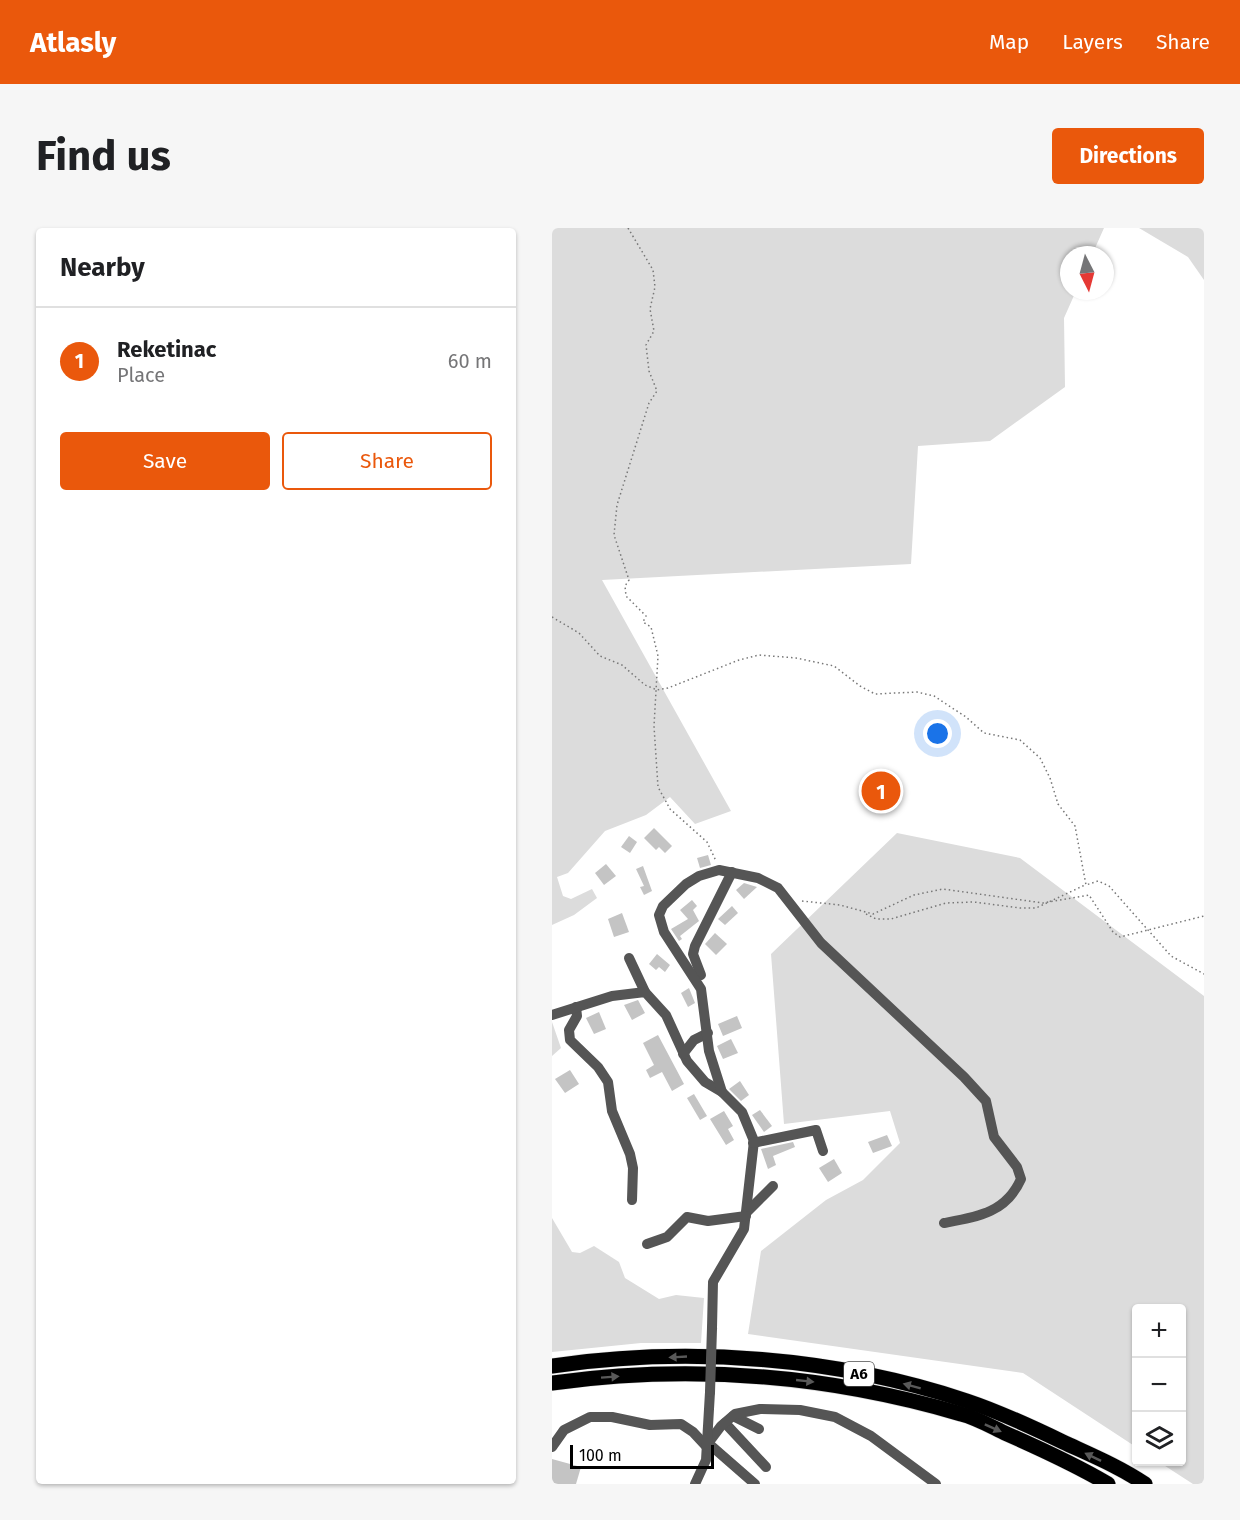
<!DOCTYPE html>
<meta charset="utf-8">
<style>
:root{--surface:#fff;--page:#f6f6f6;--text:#202124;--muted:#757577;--line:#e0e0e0;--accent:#ea580c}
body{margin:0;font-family:"Fira Sans",sans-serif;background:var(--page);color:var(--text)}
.controls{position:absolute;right:18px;bottom:18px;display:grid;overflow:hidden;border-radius:6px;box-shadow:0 2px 4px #0004}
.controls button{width:54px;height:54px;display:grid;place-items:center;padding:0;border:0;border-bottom:2px solid var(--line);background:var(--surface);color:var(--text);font:30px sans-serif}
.compass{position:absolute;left:508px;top:18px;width:54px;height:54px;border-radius:50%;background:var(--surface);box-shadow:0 2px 4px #0004;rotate:174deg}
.scale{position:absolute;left:18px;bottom:15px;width:144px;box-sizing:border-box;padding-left:6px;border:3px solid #000;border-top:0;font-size:16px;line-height:21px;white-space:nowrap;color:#000;-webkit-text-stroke:4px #fff;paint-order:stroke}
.you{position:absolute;left:386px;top:506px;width:21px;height:21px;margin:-15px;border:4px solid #fff;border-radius:50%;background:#1a73e8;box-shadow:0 0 0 9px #1a73e833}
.badge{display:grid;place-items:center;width:39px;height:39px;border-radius:50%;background:var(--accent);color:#fff;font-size:20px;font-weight:700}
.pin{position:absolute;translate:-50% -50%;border:3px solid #fff;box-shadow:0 2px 6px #0006}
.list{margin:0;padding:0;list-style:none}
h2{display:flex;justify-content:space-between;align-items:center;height:78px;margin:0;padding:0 24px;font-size:26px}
h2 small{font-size:20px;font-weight:400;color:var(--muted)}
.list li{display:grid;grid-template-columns:39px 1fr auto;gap:18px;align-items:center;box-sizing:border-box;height:108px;padding:0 24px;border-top:2px solid var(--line)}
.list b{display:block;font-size:22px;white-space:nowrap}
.list p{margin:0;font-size:20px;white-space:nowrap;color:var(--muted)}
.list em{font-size:20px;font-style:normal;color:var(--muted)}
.actions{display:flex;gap:12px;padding:18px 24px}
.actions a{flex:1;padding:14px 0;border:2px solid var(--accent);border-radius:6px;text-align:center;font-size:21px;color:var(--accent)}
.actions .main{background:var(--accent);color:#fff}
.icon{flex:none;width:33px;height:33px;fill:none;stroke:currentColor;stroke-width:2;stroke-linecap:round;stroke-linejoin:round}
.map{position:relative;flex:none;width:652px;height:1256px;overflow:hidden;border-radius:6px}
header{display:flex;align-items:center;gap:36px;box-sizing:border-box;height:84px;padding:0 30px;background:var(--accent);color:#fff}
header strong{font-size:28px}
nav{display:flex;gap:33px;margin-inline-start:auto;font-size:21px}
.intro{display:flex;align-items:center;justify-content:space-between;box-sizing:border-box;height:144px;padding:0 36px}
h1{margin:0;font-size:42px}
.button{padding:15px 27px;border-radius:6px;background:var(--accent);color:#fff;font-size:21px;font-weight:700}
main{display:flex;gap:36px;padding:0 36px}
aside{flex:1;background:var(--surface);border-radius:6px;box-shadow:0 2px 4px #0004}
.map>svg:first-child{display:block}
.green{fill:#dcdcdc}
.building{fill:#c4c4c4}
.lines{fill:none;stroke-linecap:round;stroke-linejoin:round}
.highway-casing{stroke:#dbdbdb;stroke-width:16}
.path{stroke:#777;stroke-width:1.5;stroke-dasharray:1.5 3;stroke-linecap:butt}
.minor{stroke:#555;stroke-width:10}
.highway{stroke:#000;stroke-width:15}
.minor-bridge{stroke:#555;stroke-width:10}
.oneway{fill:#595959}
.labels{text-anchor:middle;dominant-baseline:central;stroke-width:4.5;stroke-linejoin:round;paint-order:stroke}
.shield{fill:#fff;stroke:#4c4c4c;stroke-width:1.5}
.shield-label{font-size:15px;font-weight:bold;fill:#000}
</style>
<header>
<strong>Atlasly</strong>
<nav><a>Map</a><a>Layers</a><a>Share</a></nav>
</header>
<div class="intro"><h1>Find us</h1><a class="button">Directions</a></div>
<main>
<aside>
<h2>Nearby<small></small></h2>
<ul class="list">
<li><span class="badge">1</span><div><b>Reketinac</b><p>Place</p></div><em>60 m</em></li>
</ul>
<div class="actions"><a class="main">Save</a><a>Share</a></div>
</aside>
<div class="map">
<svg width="652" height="1256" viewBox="0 0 652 1256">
<rect width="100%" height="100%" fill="#fff"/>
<g class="green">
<path d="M0 0H552L540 27H517V63H524L512 90 513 159 438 213 366 218 359 336 50 352 179 583 143 596 118 569 94 587 53 603 16 645 5 649 11 668 19 671 40 661 45 670 22 687 0 697Z"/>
<path d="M587 0H652V52L636 29Z"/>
<path d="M345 605 468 630 652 768V1256H641L607 1234H630V1080H584V1219L471 1145 196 1106 209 1023 274 972 311 952 348 915 338 883 232 896 219 726Z"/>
<path d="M0 794 9 820 0 828Z"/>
<path d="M0 990 20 1024 28 1025 42 1018 67 1034 73 1050 107 1071 124 1067 152 1070 149 1115H89L0 1124Z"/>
</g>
<g class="building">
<path d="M102 600 120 618 113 625 107 619 104 622 92 610Z"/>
<path d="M77 608 85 614 78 625 69 619Z"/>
<path d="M156 627 159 637 148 640 145 630Z"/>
<path d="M54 636 64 648 52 657 43 645Z"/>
<path d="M91 638 100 663 92 667 88 659 92 658 84 641Z"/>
<path d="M192 655 205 659 192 671 184 662Z"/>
<path d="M140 672 145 678 141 682 147 693 128 708 130 711 127 713 119 701 136 691 128 682Z"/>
<path d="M180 678 186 685 173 697 166 691Z"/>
<path d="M70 685 77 704 62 709 56 691Z"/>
<path d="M163 705 175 716 164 727 153 716Z"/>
<path d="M105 726 118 737 113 744 107 739 104 742 97 736Z"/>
<path d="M137 760 143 775 136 779 129 765Z"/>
<path d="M86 772 93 785 80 792 72 777Z"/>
<path d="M47 784 54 801 42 806 34 790Z"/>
<path d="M185 788 190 800 171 808 166 796Z"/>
<path d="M106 807 132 856 120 863 110 844 98 850 94 842 102 837 91 815Z"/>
<path d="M179 811 186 825 171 831 165 818Z"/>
<path d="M18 842 27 856 13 865 3 851Z"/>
<path d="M188 853 197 867 189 873 177 861Z"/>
<path d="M142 866 155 888 148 892 135 870Z"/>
<path d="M208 882 220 898 212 904 200 887Z"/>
<path d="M172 883 181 898 176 901 182 912 174 917 158 891Z"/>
<path d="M335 907 340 918 321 925 316 914Z"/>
<path d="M241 914 243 919 221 928 224 937 216 941 209 921Z"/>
<path d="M282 931 290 945 276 954 267 940Z"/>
<path d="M0 1231 29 1239 24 1256H0Z"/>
</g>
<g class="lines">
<g class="highway-casing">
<g id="highway">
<path d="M0 1138C138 1118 283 1129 415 1173 448 1184 480 1199 511 1214 539 1227 568 1239 593 1256"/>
<path d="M0 1155C137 1136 276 1147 409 1186 425 1190 440 1199 455 1206 489 1221 524 1237 556 1256"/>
</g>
</g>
<g class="path">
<path d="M76 0 101 42 103 59 98 81 102 103 94 117 97 143 105 163 97 175 65 277 62 307 77 352 73 358 74 368 94 388 91 394 99 399 106 428 102 498 106 559 118 581 155 614 164 633"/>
<path d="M0 389 27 405 48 428 70 437 93 457 105 462 116 460 187 432 207 427 244 430 282 438 308 458 323 466 365 464 382 468 414 489 432 505 468 512 488 530 498 550 506 576 523 598 534 657 546 653 557 658 619 728 652 746"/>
<path d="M250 673 288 677 321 686 362 667 391 661 491 675 537 667 561 704 568 709 652 688"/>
<path d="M314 686 324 691H339L394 675 422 674 468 680H484L533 657"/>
</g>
<g class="minor">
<path d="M77 730 93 764"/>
<path d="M149 747 141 726 143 718 180 644"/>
<path d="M24 779 25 788 17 802 18 812 46 839 56 854 60 883 78 926 81 940 80 972"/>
<path d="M0 787 60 768 93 764 114 787 135 833 153 854 170 864 190 884 202 913 192 1001 161 1054 160 1100"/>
<path d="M131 826 142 812 156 805"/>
<path d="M170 864 157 823 149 761 112 704 107 687 111 678 134 656 147 648 167 642 206 650 226 660 269 715 412 849 434 873 442 909 465 939 469 951C454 985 425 989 392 995"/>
<path d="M201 915 264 902 271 923"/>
<path d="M194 985 221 958"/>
<path d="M95 1016 115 1009 135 989 156 993 194 988"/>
<path d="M181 1188 207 1201"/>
<path d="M173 1195 214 1239"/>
<path d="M156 1215 203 1256"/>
<path d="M0 1219 12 1202 38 1189H60L98 1197 129 1196 141 1204 154 1218 169 1198 183 1186 208 1181 248 1182 283 1189 319 1208 384 1256"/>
<path d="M143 1256 154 1232 158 1164"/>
</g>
<use href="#highway" class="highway"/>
<path class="minor-bridge" d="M158 1164 160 1100"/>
</g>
<defs><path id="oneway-solid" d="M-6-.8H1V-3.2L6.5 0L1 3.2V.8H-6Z" transform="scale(1.5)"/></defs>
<g class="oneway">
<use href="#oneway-solid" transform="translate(126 1129) rotate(177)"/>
<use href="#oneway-solid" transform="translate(58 1149) rotate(-4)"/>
<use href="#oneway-solid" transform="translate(253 1153) rotate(6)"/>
<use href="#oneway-solid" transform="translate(360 1158) rotate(-165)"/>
<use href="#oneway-solid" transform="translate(441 1200) rotate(24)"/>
<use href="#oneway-solid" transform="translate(541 1229) rotate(-154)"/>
</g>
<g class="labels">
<rect class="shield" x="292" y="1134" width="30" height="24" rx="4.5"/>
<g class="shield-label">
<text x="307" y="1146">A6</text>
</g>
</g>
</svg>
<div class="controls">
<button>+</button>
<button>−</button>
<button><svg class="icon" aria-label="layers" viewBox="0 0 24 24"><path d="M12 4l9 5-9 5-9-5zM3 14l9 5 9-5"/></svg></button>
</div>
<svg class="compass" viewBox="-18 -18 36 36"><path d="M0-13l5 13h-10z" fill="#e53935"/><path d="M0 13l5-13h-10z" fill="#757577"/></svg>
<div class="scale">100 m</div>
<div class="you"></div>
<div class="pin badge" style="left:329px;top:563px">1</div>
</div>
</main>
